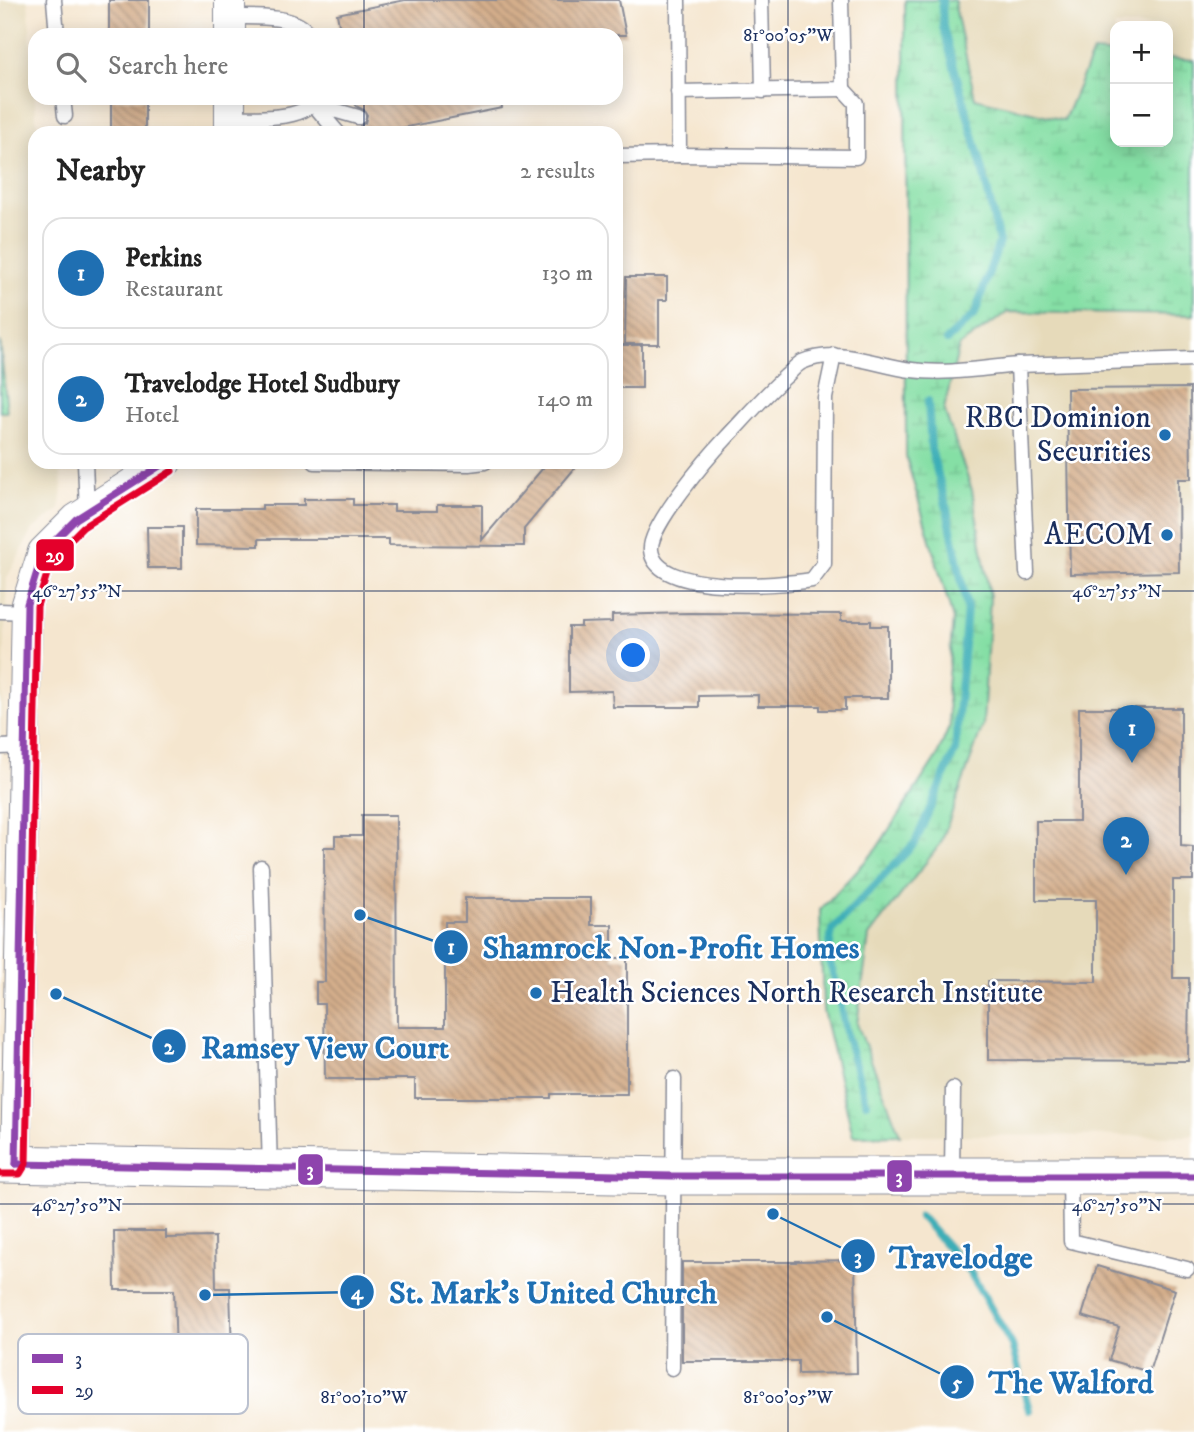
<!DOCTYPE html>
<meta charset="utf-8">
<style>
:root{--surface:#fff;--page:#f2f2f2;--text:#222;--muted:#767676;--line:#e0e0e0;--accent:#1f6fb2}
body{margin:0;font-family:"IM FELL DW Pica",serif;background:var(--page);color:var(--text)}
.controls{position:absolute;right:21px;top:21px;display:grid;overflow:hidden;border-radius:14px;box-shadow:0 4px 18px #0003}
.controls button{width:63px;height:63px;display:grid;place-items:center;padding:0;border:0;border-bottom:2px solid var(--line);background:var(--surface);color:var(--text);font:35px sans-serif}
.you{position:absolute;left:634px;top:656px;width:24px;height:24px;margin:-18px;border:5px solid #fff;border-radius:50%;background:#1a73e8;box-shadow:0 0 0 10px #1a73e833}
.badge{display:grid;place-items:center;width:46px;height:46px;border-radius:50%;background:var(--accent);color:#fff;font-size:23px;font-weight:700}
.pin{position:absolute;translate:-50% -58px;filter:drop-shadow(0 2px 4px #0008)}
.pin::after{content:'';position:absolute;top:37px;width:24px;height:21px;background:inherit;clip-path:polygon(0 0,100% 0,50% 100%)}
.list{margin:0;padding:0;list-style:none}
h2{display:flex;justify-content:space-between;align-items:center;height:91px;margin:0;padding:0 28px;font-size:30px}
h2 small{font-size:23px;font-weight:400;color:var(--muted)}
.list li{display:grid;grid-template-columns:46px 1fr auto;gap:21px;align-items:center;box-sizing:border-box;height:112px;margin:0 14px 14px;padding:0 14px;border:2px solid var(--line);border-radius:21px}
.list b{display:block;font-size:26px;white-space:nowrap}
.list p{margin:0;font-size:23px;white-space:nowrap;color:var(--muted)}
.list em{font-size:23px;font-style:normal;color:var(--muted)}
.icon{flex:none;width:38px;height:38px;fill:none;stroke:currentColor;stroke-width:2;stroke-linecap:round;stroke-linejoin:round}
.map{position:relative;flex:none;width:1194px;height:1432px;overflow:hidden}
.search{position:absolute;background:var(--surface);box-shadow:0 4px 18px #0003;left:28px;top:28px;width:595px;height:77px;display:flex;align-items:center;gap:18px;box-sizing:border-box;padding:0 24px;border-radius:21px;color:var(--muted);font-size:26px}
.panel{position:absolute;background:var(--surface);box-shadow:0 4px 18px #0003;left:28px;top:126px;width:595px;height:343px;border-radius:21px}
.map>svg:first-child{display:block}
.built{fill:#e6daba}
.wetland{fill:url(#wetland-marsh);stroke:#508782;stroke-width:2}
.green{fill:#85dfa5;stroke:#508782;stroke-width:2}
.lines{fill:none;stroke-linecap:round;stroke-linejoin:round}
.stream{stroke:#3daeb7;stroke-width:8}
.building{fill:url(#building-back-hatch)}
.service-casing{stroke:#888a96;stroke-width:17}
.minor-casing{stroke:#888a96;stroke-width:32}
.tertiary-casing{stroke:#888a96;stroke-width:39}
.service{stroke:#fff;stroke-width:14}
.minor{stroke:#fff;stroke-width:30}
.tertiary{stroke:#fff;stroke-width:37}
.bus-1-casing{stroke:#fff;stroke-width:12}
.bus-2-casing{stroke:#fff;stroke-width:12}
.bus-1{stroke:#8e44ad;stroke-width:7}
.bus-2{stroke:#e4002b;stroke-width:7}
.ticks{fill:none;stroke:#1b2f5e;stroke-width:2;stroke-opacity:0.45}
.poi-dot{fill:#1f6fb2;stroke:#fff;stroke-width:2.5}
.labels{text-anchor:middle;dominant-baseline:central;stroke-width:5;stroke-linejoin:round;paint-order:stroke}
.poi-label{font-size:30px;fill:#1b2f5e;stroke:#fff;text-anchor:end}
.key{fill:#fff;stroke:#bbc1cf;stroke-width:2}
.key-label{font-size:19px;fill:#1b2f5e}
.ticks-label{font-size:18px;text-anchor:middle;fill:#1b2f5e;stroke:#fff;stroke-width:5;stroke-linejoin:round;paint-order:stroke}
.leader{fill:none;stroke:#1f6fb2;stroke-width:2.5}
.callout-dot{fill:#1f6fb2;stroke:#fff;stroke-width:2.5}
.mark-label{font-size:21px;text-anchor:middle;font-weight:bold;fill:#fff}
.callout-label{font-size:32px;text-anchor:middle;font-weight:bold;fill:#1f6fb2;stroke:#fff;stroke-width:5;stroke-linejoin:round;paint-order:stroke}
.line-badge{stroke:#fff;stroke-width:2.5}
.badge-label{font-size:19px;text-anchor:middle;font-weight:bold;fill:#fff}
</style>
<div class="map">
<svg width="1194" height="1432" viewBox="0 0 1194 1432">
<defs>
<pattern id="wetland-marsh" width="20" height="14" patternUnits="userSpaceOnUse" patternTransform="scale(1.75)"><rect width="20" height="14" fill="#85dfa5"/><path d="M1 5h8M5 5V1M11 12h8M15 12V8" fill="none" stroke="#72c090"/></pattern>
<pattern id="building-back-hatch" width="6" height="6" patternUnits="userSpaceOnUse" patternTransform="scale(1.75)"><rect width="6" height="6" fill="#d4ae8b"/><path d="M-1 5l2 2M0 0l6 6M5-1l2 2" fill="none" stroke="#ab8e75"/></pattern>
</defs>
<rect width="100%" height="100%" fill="#fff"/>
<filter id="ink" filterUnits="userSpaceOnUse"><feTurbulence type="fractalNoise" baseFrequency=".0143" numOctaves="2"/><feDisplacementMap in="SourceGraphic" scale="14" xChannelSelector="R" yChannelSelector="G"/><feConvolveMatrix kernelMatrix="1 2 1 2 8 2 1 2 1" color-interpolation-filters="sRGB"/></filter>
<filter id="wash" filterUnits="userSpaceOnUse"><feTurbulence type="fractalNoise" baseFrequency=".00686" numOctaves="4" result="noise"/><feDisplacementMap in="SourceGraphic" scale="28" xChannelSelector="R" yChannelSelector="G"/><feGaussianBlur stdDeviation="1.57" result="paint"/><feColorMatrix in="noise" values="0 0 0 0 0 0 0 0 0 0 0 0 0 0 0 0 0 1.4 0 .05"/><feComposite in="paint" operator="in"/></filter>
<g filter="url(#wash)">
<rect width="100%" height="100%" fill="#f5e6cf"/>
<g class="built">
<path d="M0 0H28L37 133H35V462H60L62 485 60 509 33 529 7 578 0 761Z"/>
<path d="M955 0H1194V60L1168 58V26H1115V54L1093 52 1064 120 975 98 956 11Z"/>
<path d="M1008 312 1194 315V1134L1188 1136 900 1135 857 1024 869 936 941 843 983 725 990 597 972 490 944 409 959 346Z"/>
</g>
<path class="wetland" d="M905 0H955L956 11 975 98 1064 120 1093 52 1115 54V142H1168V58L1194 60V315L1008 312 959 346 944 409 972 490 990 597 983 725 941 843 869 936 857 1024 900 1135 853 1136 823 1010 820 910 875 851 937 756 950 725 947 687 953 619 906 457Z"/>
<path class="green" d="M0 341 7 412H0Z"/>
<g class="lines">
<g class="stream">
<path d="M942 0 943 27 983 171 999 242 975 314 947 340"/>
<path d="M866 1102 847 1037 836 982 828 958 832 930 915 843 955 751 967 608 947 509 931 449 928 401"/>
<path d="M920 1216 970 1272 1012 1345 1029 1410"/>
</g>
</g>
<g id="blocks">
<g class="building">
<rect x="109" y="0" width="40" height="35"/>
<path d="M405 0H619L626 35H341L337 14Z"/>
<path d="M354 98H501L502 108 377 133H361L360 126 365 123 367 115 364 110 356 106Z"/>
<rect x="111" y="99" width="34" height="34"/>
<path d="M626 277H667V300H659V344H625Z"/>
<rect x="616" y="345" width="26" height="43"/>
<path d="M1190 388 1191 479H1178L1179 572 1070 574 1067 389Z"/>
<path d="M548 462H580L524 529V546L389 545V539H259V546L196 545V509H262V505H304V499H353V505H394V511H437V505H482V540Z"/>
<path d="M147 527H182V568H148Z"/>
<path d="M688 613 841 614V621H871V626H888V698H845V710H820V706H758V695L699 696V707H613L612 691 569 692V627H581V623L612 622V615Z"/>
<path d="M1079 708H1181V846L1193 847V880H1173V978H1189L1188 1061 988 1060V981L1096 982V900H1036V821H1079Z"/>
<path d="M362 815H396L397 1027H445V922H465V898H591V925H612V958H627V1094H551V1098H415V1079H325L324 1004H316V982H325L324 847H335V836H362Z"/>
<path d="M114 1231H166V1238L215 1237 216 1288H230L232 1354 176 1355 174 1290H115Z"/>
<path d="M855 1260 857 1373 798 1374V1361H682V1262H796V1261Z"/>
<path d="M1097 1266 1175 1290 1149 1372 1109 1360 1119 1327 1082 1316Z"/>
</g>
</g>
</g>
<g filter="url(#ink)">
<use href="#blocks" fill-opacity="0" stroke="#888a96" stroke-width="2"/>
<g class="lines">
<g class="service-casing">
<g id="service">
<path d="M54 0 57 35"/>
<path d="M761 0 763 91"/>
<path d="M230 17C251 17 298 14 309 35"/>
<path d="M678 92 843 89 841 0"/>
<path d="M63 98 65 116"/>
<path d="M313 104 358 117"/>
<path d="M314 105 338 133"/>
<path d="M230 118C251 117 307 122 315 98"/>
<path d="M679 155 856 157V103L843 89"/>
<path d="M616 156 679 155 678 0"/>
<path d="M834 355 825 398 824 564 812 580C779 585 656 596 651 550 648 527 709 456 727 437 746 417 765 395 786 376 791 372 796 365 802 362 838 346 876 366 912 370 946 375 984 368 1018 365"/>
<path d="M85 462 87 512"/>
<path d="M315 462 469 464 485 462"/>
<path d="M1027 573 1018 365 1194 359"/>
<path d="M0 611 27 612"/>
<path d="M0 747 25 746"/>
<path d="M261 867 270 1169"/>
<path d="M952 1175 953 1089"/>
<path d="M1070 1178 1071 1241 1187 1269"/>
<path d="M672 1368 674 1079"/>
</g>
</g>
<g class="minor-casing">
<g id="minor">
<path d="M230 35V0"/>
<path d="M230 133V98"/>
<path d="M16 1164 27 604 43 552 76 519 166 462"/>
</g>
</g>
<g class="tertiary-casing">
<path id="tertiary" d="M0 1164 672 1176H1194"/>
</g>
<use href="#service" class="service"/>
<use href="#minor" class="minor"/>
<use href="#tertiary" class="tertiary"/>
<g class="bus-1-casing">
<g id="bus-1">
<path d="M16 1164 672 1176H1194"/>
<path d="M16 1164 27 604 43 552 76 519 166 462"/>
</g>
</g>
<g class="bus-2-casing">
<path id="bus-2" d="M0 1174H20L26 1164 37 606 52 558 83 527 172 471"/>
</g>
<use href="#bus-1" class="bus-1"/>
<use href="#bus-2" class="bus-2"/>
</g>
</g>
<path class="ticks" d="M364 0V35M788 0V1432M364 98V133M364 462V1432M0 591H1194M0 1204H1194"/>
<g class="poi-dot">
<circle cx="1165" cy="435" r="7"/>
<circle cx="1167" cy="535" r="7"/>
<circle cx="536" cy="993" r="7"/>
</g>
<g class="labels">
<g class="poi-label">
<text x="1151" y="418">RBC Dominion<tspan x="1151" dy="34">Securities</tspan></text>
<text x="1153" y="535">AECOM</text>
<text x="550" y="993" text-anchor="start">Health Sciences North Research Institute</text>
</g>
</g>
<rect x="18" y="1334" width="230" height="80" rx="10" class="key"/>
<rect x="32" y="1354" width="31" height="9" fill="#8e44ad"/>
<rect x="32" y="1386" width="31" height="8" fill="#e4002b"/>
<g class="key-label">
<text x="75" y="1365">3</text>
<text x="75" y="1397">29</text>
</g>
<g class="ticks-label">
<text x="788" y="41">81°00'05"W</text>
<text x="77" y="597">46°27'55"N</text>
<text x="1117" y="597">46°27'55"N</text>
<text x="77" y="1211">46°27'50"N</text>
<text x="1117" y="1211">46°27'50"N</text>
<text x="364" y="1403">81°00'10"W</text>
<text x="788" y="1403">81°00'05"W</text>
</g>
<path class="leader" d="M360 915L451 947M56 994L169 1046M773 1214L858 1256M205 1295L357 1292M827 1317L957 1382"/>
<g class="callout-dot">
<circle cx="360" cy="915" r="7"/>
<circle cx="56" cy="994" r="7"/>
<circle cx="773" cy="1214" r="7"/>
<circle cx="205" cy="1295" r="7"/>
<circle cx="827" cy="1317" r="7"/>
<circle cx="451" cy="947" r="18"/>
<circle cx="169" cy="1046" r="18"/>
<circle cx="858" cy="1256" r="18"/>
<circle cx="357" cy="1292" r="18"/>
<circle cx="957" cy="1382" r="18"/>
</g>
<g class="mark-label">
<text x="451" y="954">1</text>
<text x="169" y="1054">2</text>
<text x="858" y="1264">3</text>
<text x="357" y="1299">4</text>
<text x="957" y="1390">5</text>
</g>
<g class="callout-label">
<text x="671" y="958">Shamrock Non-Profit Homes</text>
<text x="325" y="1058">Ramsey View Court</text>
<text x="961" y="1268">Travelodge</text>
<text x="553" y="1303">St. Mark’s United Church</text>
<text x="1071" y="1393">The Walford</text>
</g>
<g class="line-badge">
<rect x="35" y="538" width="40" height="34" rx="7" fill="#e4002b"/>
<rect x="297" y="1153" width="27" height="33" rx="7" fill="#8e44ad"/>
<rect x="886" y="1159" width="27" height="34" rx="7" fill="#8e44ad"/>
</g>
<g class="badge-label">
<text x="55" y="562">29</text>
<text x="310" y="1176">3</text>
<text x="899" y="1183">3</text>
</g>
</svg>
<div class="controls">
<button>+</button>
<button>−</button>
</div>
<div class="you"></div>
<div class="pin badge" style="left:1132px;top:763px">1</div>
<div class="pin badge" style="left:1126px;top:875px">2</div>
<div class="search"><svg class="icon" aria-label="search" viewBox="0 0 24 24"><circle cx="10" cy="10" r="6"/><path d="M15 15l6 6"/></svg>Search here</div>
<section class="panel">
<h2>Nearby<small>2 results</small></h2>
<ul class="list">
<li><span class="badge">1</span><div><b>Perkins</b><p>Restaurant</p></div><em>130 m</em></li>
<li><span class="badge">2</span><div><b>Travelodge Hotel Sudbury</b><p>Hotel</p></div><em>140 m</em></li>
</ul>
</section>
</div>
